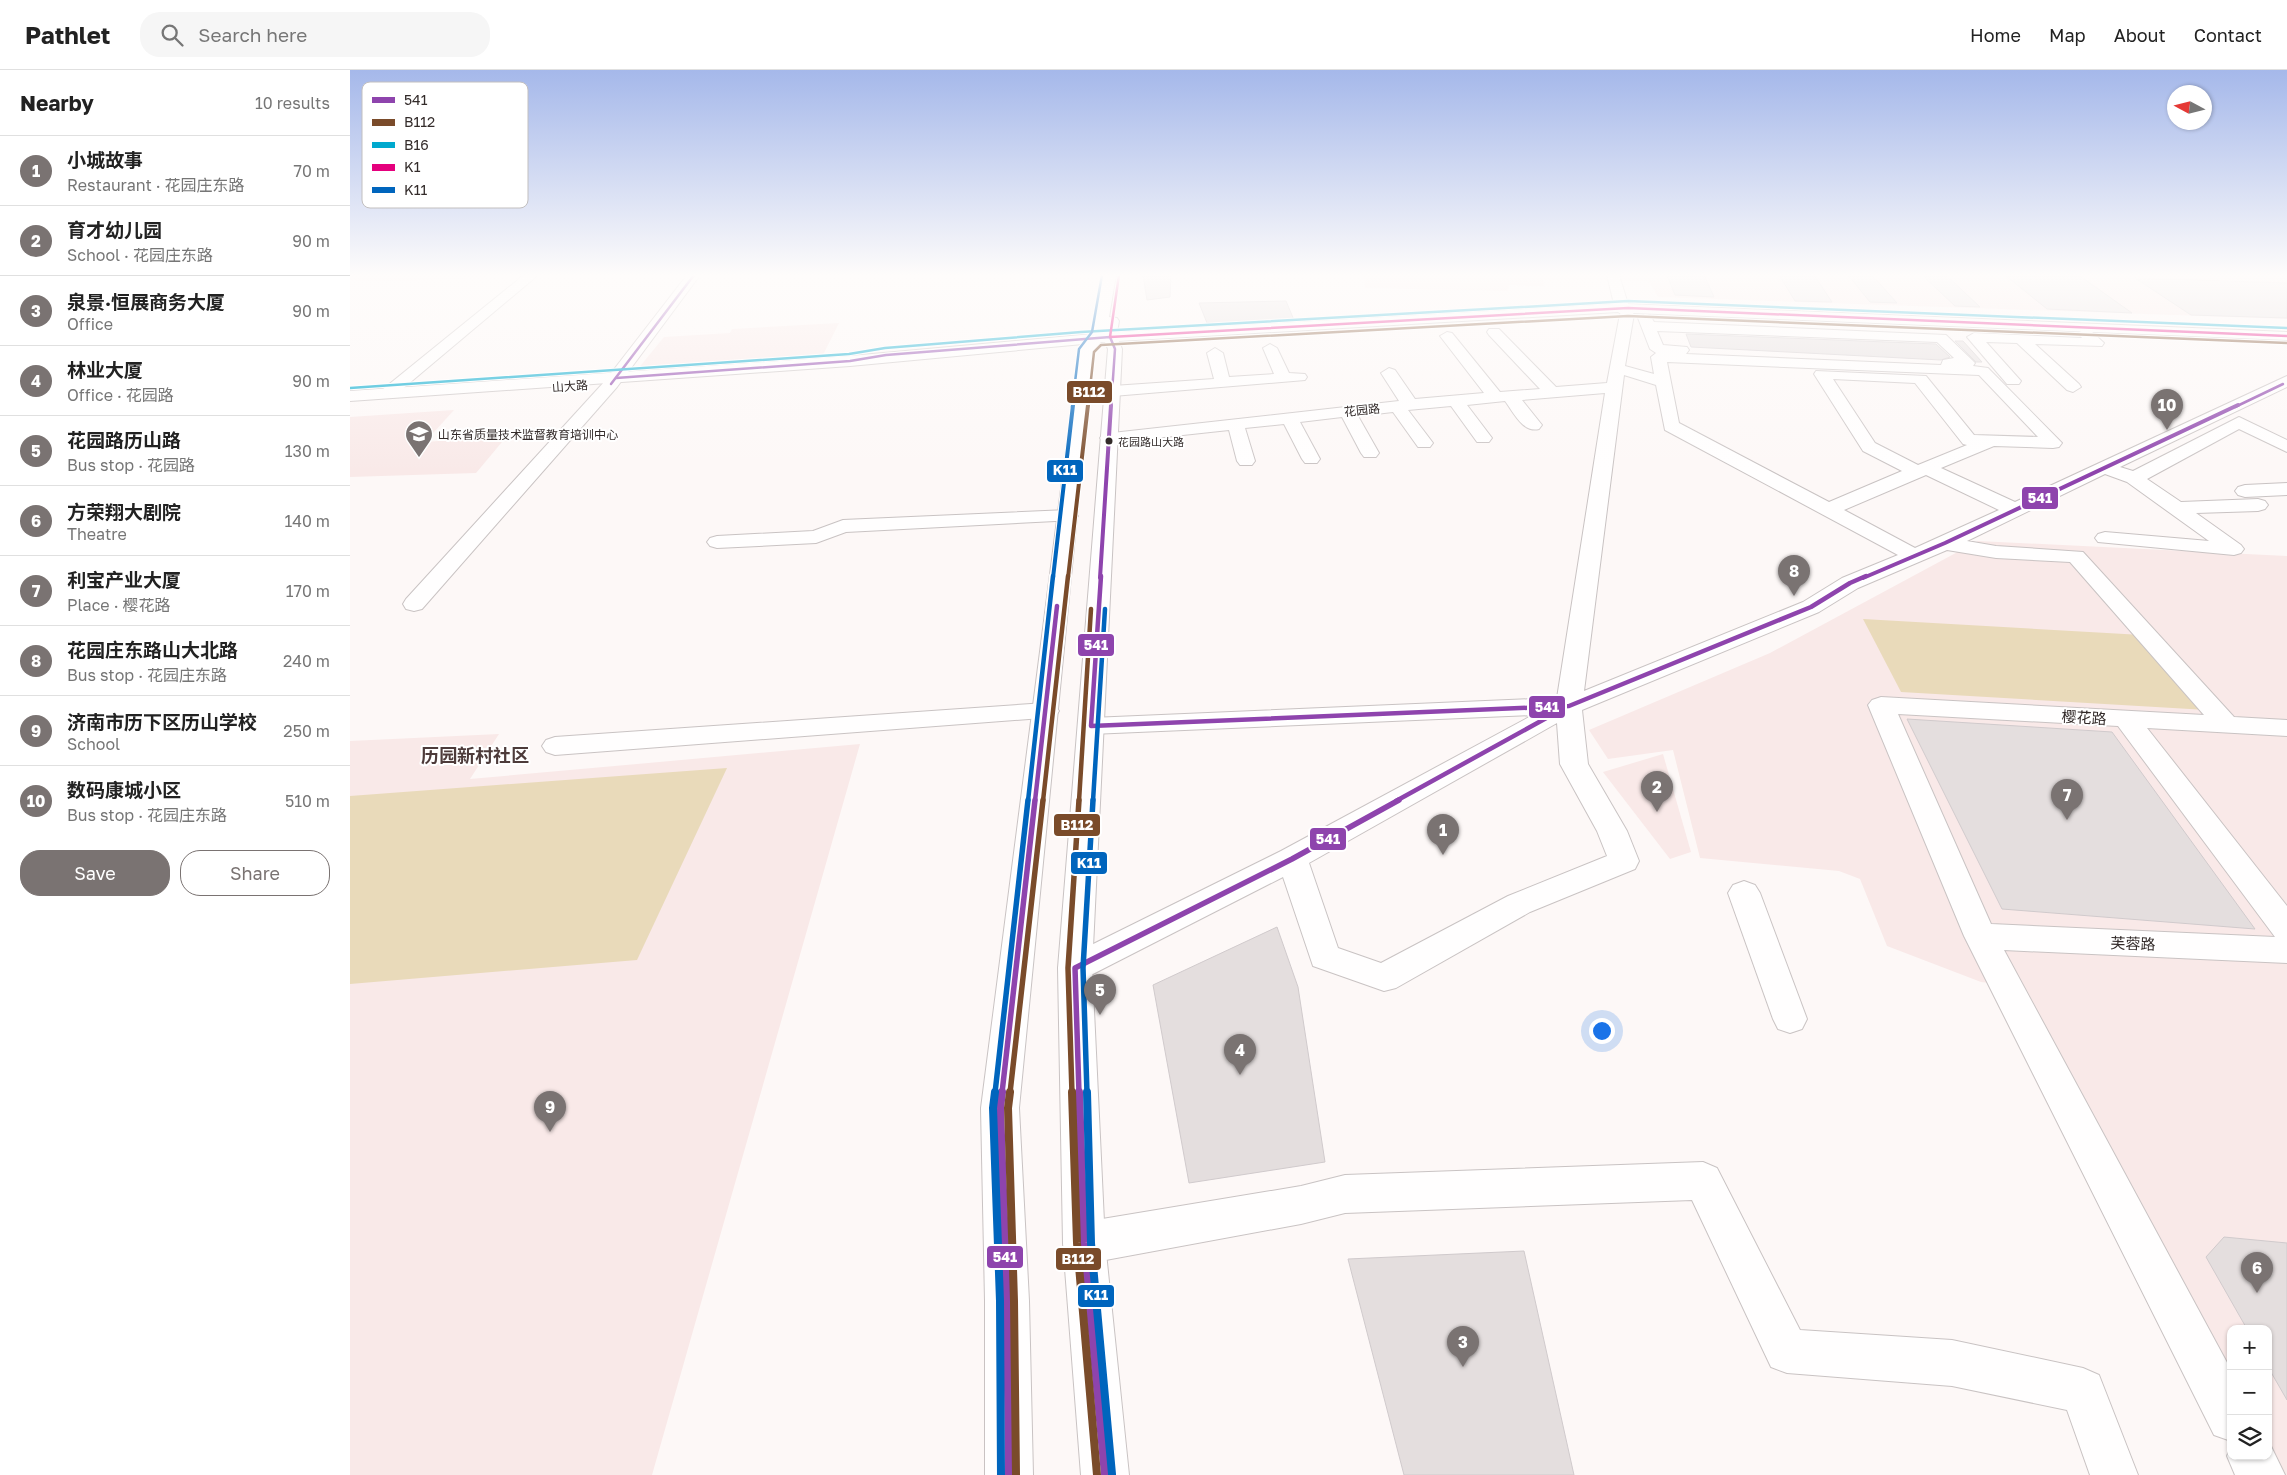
<!DOCTYPE html>
<meta charset="utf-8">
<style>
:root{--surface:#fff;--page:#f6f6f6;--text:#222;--muted:#767676;--line:#e0e0e0;--accent:#7a7372}
body{margin:0;font-family:"Golos Text","Noto Sans SC",sans-serif;background:var(--page);color:var(--text)}
.controls{position:absolute;right:15px;bottom:15px;display:grid;overflow:hidden;border-radius:10px;box-shadow:0 1px 4px #0004}
.controls button{width:45px;height:45px;display:grid;place-items:center;padding:0;border:0;border-bottom:1px solid var(--line);background:var(--surface);color:var(--text);font:25px sans-serif}
.compass{position:absolute;left:1817px;top:15px;width:45px;height:45px;border-radius:50%;background:var(--surface);box-shadow:0 1px 4px #0004;rotate:277deg}
.you{position:absolute;left:1251px;top:960px;width:18px;height:18px;margin:-12px;border:4px solid #fff;border-radius:50%;background:#1a73e8;box-shadow:0 0 0 8px #1a73e833}
.badge{display:grid;place-items:center;width:32px;height:32px;border-radius:50%;background:var(--accent);color:#fff;font-size:16px;font-weight:700}
.pin{position:absolute;translate:-50% -41px;filter:drop-shadow(0 1px 2px #0008)}
.pin::after{content:'';position:absolute;top:26px;width:18px;height:15px;background:inherit;clip-path:polygon(0 0,100% 0,50% 100%)}
.list{margin:0;padding:0;list-style:none}
h2{display:flex;justify-content:space-between;align-items:center;height:65px;margin:0;padding:0 20px;font-size:21px}
h2 small{font-size:16px;font-weight:400;color:var(--muted)}
.list li{display:grid;grid-template-columns:32px 1fr auto;gap:15px;align-items:center;box-sizing:border-box;height:70px;padding:0 20px;border-top:1px solid var(--line)}
.list b{display:block;font-size:19px;white-space:nowrap}
.list p{margin:0;font-size:16px;white-space:nowrap;color:var(--muted)}
.list em{font-size:16px;font-style:normal;color:var(--muted)}
.actions{display:flex;gap:10px;padding:15px 20px}
.actions a{flex:1;padding:11px 0;border:1px solid var(--accent);border-radius:20px;text-align:center;font-size:18px;color:var(--accent)}
.actions .main{background:var(--accent);color:#fff}
.icon{flex:none;width:28px;height:28px;fill:none;stroke:currentColor;stroke-width:2;stroke-linecap:round;stroke-linejoin:round}
.map{position:relative;flex:none;width:1937px;height:1405px;overflow:hidden}
header{display:flex;align-items:center;gap:30px;box-sizing:border-box;height:70px;padding:0 25px;background:var(--surface);border-bottom:1px solid var(--line)}
header strong{font-size:24px}
nav{display:flex;gap:28px;margin-inline-start:auto;font-size:18px}
.search{width:350px;height:45px;background:var(--page);display:flex;align-items:center;gap:12px;box-sizing:border-box;padding:0 18px;border-radius:20px;color:var(--muted);font-size:19px}
main{display:flex}
aside{flex:1;background:var(--surface)}
.map>svg:first-child{display:block}
.built{fill:#f9e9e8}
.green{fill:#e9daba}
.building{fill:#e4dede;stroke:#d0cacc}
.lines{fill:none;stroke-linecap:round;stroke-linejoin:round}
.minor-casing{stroke:#c9c3c3;stroke-width:2}
.major-casing{stroke:#c9c3c3;stroke-width:2}
.minor{fill:#fffefe;fill-rule:evenodd}
.major{fill:#fffefe;fill-rule:evenodd}
.bus-1-far4-casing{stroke:#fff;stroke-width:4.5}
.bus-1-far3-casing{stroke:#fff;stroke-width:6}
.bus-1-far2-casing{stroke:#fff;stroke-width:8}
.bus-1-far1-casing{stroke:#fff;stroke-width:9}
.bus-1-casing{stroke:#fff;stroke-width:11}
.bus-2-far4-casing{stroke:#fff;stroke-width:4.5}
.bus-2-far3-casing{stroke:#fff;stroke-width:6}
.bus-2-far2-casing{stroke:#fff;stroke-width:8}
.bus-2-far1-casing{stroke:#fff;stroke-width:9}
.bus-2-casing{stroke:#fff;stroke-width:11}
.bus-3-casing{stroke:#fff;stroke-width:4.5}
.bus-4-casing{stroke:#fff;stroke-width:4.5}
.bus-5-far4-casing{stroke:#fff;stroke-width:4.5}
.bus-5-far3-casing{stroke:#fff;stroke-width:6}
.bus-5-far2-casing{stroke:#fff;stroke-width:8}
.bus-5-far1-casing{stroke:#fff;stroke-width:9}
.bus-5-casing{stroke:#fff;stroke-width:11}
.bus-1-far4{stroke:#8e44ad;stroke-width:2.5}
.bus-1-far3{stroke:#8e44ad;stroke-width:4}
.bus-1-far2{stroke:#8e44ad;stroke-width:4.5}
.bus-1-far1{stroke:#8e44ad;stroke-width:5.5}
.bus-1{stroke:#8e44ad;stroke-width:8}
.bus-2-far4{stroke:#7a4b2a;stroke-width:2.5}
.bus-2-far3{stroke:#7a4b2a;stroke-width:4}
.bus-2-far2{stroke:#7a4b2a;stroke-width:4.5}
.bus-2-far1{stroke:#7a4b2a;stroke-width:5.5}
.bus-2{stroke:#7a4b2a;stroke-width:8}
.bus-3{stroke:#00a9ce;stroke-width:2.5}
.bus-4{stroke:#e5007d;stroke-width:2.5}
.bus-5-far4{stroke:#0065bd;stroke-width:2.5}
.bus-5-far3{stroke:#0065bd;stroke-width:4}
.bus-5-far2{stroke:#0065bd;stroke-width:4.5}
.bus-5-far1{stroke:#0065bd;stroke-width:5.5}
.bus-5{stroke:#0065bd;stroke-width:8}
.bus-dot{fill:#332b2a;stroke:#fff;stroke-width:2}
.labels{text-anchor:middle;dominant-baseline:central;stroke-width:4;stroke-linejoin:round;paint-order:stroke}
.far-bus-label{font-size:11px;fill:#332b2a;stroke:#fff;text-anchor:start}
.far-street-label{font-size:12px;fill:#332b2a;stroke:#fff}
.far-poi-label{font-size:12px;fill:#332b2a;stroke:#fff;text-anchor:start}
.street-label{font-size:15px;fill:#332b2a;stroke:#fff}
.quarter-label{font-size:18px;font-weight:bold;fill:#4d3b3a;stroke:#fff}
.key{fill:#fff;stroke:#c2bfbf;stroke-width:1}
.key-label{font-size:14px;fill:#332b2a}
.line-badge{stroke:#fff;stroke-width:2}
.badge-label{font-size:14px;text-anchor:middle;font-weight:bold;fill:#fff}
</style>
<header>
<strong>Pathlet</strong>
<div class="search"><svg class="icon" aria-label="search" viewBox="0 0 24 24"><circle cx="10" cy="10" r="6"/><path d="M15 15l6 6"/></svg>Search here</div>
<nav><a>Home</a><a>Map</a><a>About</a><a>Contact</a></nav>
</header>
<main>
<aside>
<h2>Nearby<small>10 results</small></h2>
<ul class="list">
<li><span class="badge">1</span><div><b>小城故事</b><p>Restaurant · 花园庄东路</p></div><em>70 m</em></li>
<li><span class="badge">2</span><div><b>育才幼儿园</b><p>School · 花园庄东路</p></div><em>90 m</em></li>
<li><span class="badge">3</span><div><b>泉景·恒展商务大厦</b><p>Office</p></div><em>90 m</em></li>
<li><span class="badge">4</span><div><b>林业大厦</b><p>Office · 花园路</p></div><em>90 m</em></li>
<li><span class="badge">5</span><div><b>花园路历山路</b><p>Bus stop · 花园路</p></div><em>130 m</em></li>
<li><span class="badge">6</span><div><b>方荣翔大剧院</b><p>Theatre</p></div><em>140 m</em></li>
<li><span class="badge">7</span><div><b>利宝产业大厦</b><p>Place · 樱花路</p></div><em>170 m</em></li>
<li><span class="badge">8</span><div><b>花园庄东路山大北路</b><p>Bus stop · 花园庄东路</p></div><em>240 m</em></li>
<li><span class="badge">9</span><div><b>济南市历下区历山学校</b><p>School</p></div><em>250 m</em></li>
<li><span class="badge">10</span><div><b>数码康城小区</b><p>Bus stop · 花园庄东路</p></div><em>510 m</em></li>
</ul>
<div class="actions"><a class="main">Save</a><a>Share</a></div>
</aside>
<div class="map">
<svg width="1937" height="1405" viewBox="0 0 1937 1405">
<rect width="100%" height="100%" fill="#fdf8f7"/>
<g class="built">
<path d="M0 205H137L133 208 38 211 0 210Z"/>
<path d="M1014 205H1937V249L1308 227 1299 211 1255 210H1193L1194 216 1159 215 1158 221 1015 218Z"/>
<path d="M489 253 472 287 287 300 314 267 380 263 382 259Z"/>
<path d="M104 340 75 372 157 366 126 403 0 407V347Z"/>
<path d="M1628 471 1937 486V1405H1918V1259H1881V1333L1656 915 1631 912 1537 876 1510 809 1489 801 1350 788 1323 680 1258 689 1239 660 1420 583Z"/>
<path d="M149 664 120 709 510 674 302 1405H0V671Z"/>
<path d="M1313 684 1341 782 1320 789 1253 702Z"/>
</g>
<g class="green">
<path d="M1513 549 1792 565 1857 640 1551 622Z"/>
<path d="M377 698 287 890 0 914V726Z"/>
</g>
<g class="building">
<path d="M793 205H821L820 227 797 230Z"/>
<path d="M1317 205H1354L1364 227 1325 225Z"/>
<path d="M1429 205H1464L1482 232 1445 231Z"/>
<path d="M1498 205H1522L1547 233 1520 232Z"/>
<path d="M1572 205H1596L1630 237 1605 236Z"/>
<path d="M1655 205 1730 206 1782 243 1697 239Z"/>
<path d="M1785 208 1937 213V248L1841 245Z"/>
<path d="M936 231 944 250 857 253 849 233Z"/>
<path d="M1336 264 1586 274 1600 287 1591 290 1341 277Z"/>
<path d="M1605 271H1613L1632 292H1626Z"/>
<path d="M1557 649 1762 662 1905 859 1652 839Z"/>
<path d="M927 857 948 917 975 1092 839 1113 803 915Z"/>
<path d="M1874 1167 1937 1173V1330L1918 1297V1259H1897L1856 1187Z"/>
<path d="M1174 1181 1224 1405H1054L998 1189Z"/>
</g>
<g class="lines">
<g class="minor-casing">
<g id="minor">
<path d="M174 205H188L44 326H32L30 323 32 320Z"/>
<path d="M337 205H350L267 317 72 539 64 541 56 539 53 534 56 529 255 311Z"/>
<path d="M1277 240 1284 244 1275 296 1304 304 1301 287 1306 283 1300 279 1288 248 1295 244 1300 245 1304 252 1596 265 1622 290 1625 293 1623 296 1638 298 1712 373 1709 377 1703 378 1644 376 1591 398 1665 432 1937 306V317L1770 397 1783 401 1889 347 1937 370V382L1889 359 1797 409 1831 432 1908 429 1915 431 1918 435 1915 439 1908 441 1846 443 1891 475 1894 479 1891 483 1884 485 1748 472 1745 468 1748 464 1755 462 1859 471 1777 412 1755 404 1617 471 1646 476 1733 482 1884 647 1937 650V666L1797 658 1937 836V893L1654 880 1881 1300V1371L1864 1365 1614 866 1518 635 1522 630 1531 627 1854 645 1720 492 1646 488 1597 480 1508 518 1469 542 1232 640 1238 694 1277 761 1289 791 1285 799 1180 842 1046 918 1034 921 963 896 933 807 737 907 725 911 713 907 708 898 713 889 931 781 1183 645 741 664 732 662 728 656 732 650 741 648 1207 628 1255 323 1172 330 1192 355 1189 359C1173 363 1164 343 1155 331L1117 335 1142 368 1139 372H1127L1101 336 1058 340 1083 373 1080 377H1068L1043 342 1008 346 1029 383 1026 387H1014L1011 383 992 347 950 352 970 389 967 393H955L952 389 934 354 895 358 905 391 902 395H890L887 391 879 360 759 373 753 372 750 368 753 364 1049 331 1031 303 1039 298 1045 300 1065 329 1134 323 1090 266 1097 262 1102 263 1150 322 1190 319 1139 265 1137 262 1139 259H1149L1206 317 1257 313 1270 244ZM1307 261 1587 272 1604 288 1593 290 1591 295 1336 284 1339 280 1337 277 1313 275ZM1317 292 1629 305 1688 367 1624 365 1576 306 1466 301 1464 304 1513 381 1552 401 1479 432 1329 353ZM1274 305 1306 315 1315 360 1548 485 1492 508 1453 532 1234 621ZM1483 309 1565 313 1613 374 1617 375 1568 395 1525 373ZM1576 405 1649 440 1565 478 1494 440ZM1548 644 1768 656 1925 867 1641 854ZM1207 653 1210 694 1247 761 1257 786 1158 826 1031 893 988 878 959 793Z"/>
<path d="M1735 259 1740 260 1754 273 1752 276 1685 274 1729 314 1731 317 1723 322 1717 320 1667 273 1636 272 1671 311 1669 314H1657L1617 267 1624 263 1732 268 1728 263Z"/>
<path d="M920 274 927 278 939 303 955 304 957 307 955 310 763 326 755 321 763 316 864 309 857 283 865 278 873 283 879 307 924 304 913 278Z"/>
<path d="M1937 413V425L1895 427 1888 425 1885 421 1888 417 1895 415Z"/>
<path d="M718 440 725 442 728 446 725 450 496 462 466 473 367 478 360 476 357 472 360 468 367 466 463 461 493 450Z"/>
<path d="M696 633 705 635 709 641 705 647 205 685 196 682 192 676 196 670 205 667Z"/>
<path d="M1394 811 1405 815 1410 823 1457 949 1452 959 1440 963 1428 959 1423 949 1378 823 1383 815Z"/>
<path d="M1353 1092 1367 1098 1450 1260 1602 1270 1733 1298 1749 1305 1788 1405H1740L1717 1340 1602 1316 1437 1303 1421 1297 1342 1130 995 1143 951 1154 734 1194 719 1188 713 1173 719 1158 734 1152 951 1116 995 1105Z"/>
<path d="M1918 1370 1935 1405H1885L1877 1386 1881 1377V1386H1918Z"/>
</g>
</g>
<g class="major-casing">
<path id="major" d="M754 205H766L759 247 767 248 769 251 767 262 1264 234 1257 205H1269L1278 234 1937 262V270L1283 243 1282 247 1277 248 1268 242 769 271 772 279 742 898 755 1173 779 1405H731L713 1173 708 898 758 279 755 272H751L743 281 669 1038 679 1231 683 1405H635V1231L631 1038 729 280 733 274 500 296 0 331V321L500 286 742 264Z"/>
</g>
<use href="#minor" class="minor"/>
<use href="#major" class="major"/>
<g class="bus-1-far4-casing">
<g id="bus-1-far4">
<path d="M266 308 500 291 536 285 760 267 765 279 761 337"/>
<path d="M261 314 344 205"/>
<path d="M1885 337 1933 314"/>
</g>
</g>
<g class="bus-1-far3-casing">
<g id="bus-1-far3">
<path d="M750 508 761 335"/>
<path d="M1513 508 1595 473 1888 335"/>
</g>
</g>
<g class="bus-1-far2-casing">
<g id="bus-1-far2">
<path d="M751 506 741 656 1219 636 1461 537 1500 513 1516 506"/>
<path d="M685 731 707 536"/>
<path d="M1046 731 1209 641"/>
</g>
</g>
<g class="bus-1-far1-casing">
<g id="bus-1-far1">
<path d="M652 1023 685 730"/>
<path d="M729 1023 725 898 942 789 1049 730"/>
</g>
</g>
<g class="bus-1-casing">
<g id="bus-1">
<path d="M652 1022 650 1038 657 1231 659 1405"/>
<path d="M729 1022 734 1173 755 1405"/>
</g>
</g>
<g class="bus-2-far4-casing">
<path id="bus-2-far4" d="M738 337 744 282 751 275 1278 246 1937 273"/>
</g>
<g class="bus-2-far3-casing">
<path id="bus-2-far3" d="M718 508 738 335"/>
</g>
<g class="bus-2-far2-casing">
<g id="bus-2-far2">
<path d="M693 731 718 506"/>
<path d="M729 731 741 539"/>
</g>
</g>
<g class="bus-2-far1-casing">
<g id="bus-2-far1">
<path d="M660 1023 693 730"/>
<path d="M722 1023 718 898 729 730"/>
</g>
</g>
<g class="bus-2-casing">
<g id="bus-2">
<path d="M660 1022 658 1038 664 1231 666 1405"/>
<path d="M722 1022 727 1173 747 1405"/>
</g>
</g>
<g class="bus-3-casing">
<path id="bus-3" d="M0 318 499 284 535 278 731 262 1278 231 1937 258"/>
</g>
<g class="bus-4-casing">
<path id="bus-4" d="M769 205 760 267 1278 238 1937 266"/>
</g>
<g class="bus-5-far4-casing">
<path id="bus-5-far4" d="M722 337 729 279 742 262 752 205"/>
</g>
<g class="bus-5-far3-casing">
<path id="bus-5-far3" d="M703 508 723 335"/>
</g>
<g class="bus-5-far2-casing">
<g id="bus-5-far2">
<path d="M678 731 703 506"/>
<path d="M743 731 755 539"/>
</g>
</g>
<g class="bus-5-far1-casing">
<g id="bus-5-far1">
<path d="M645 1023 678 730"/>
<path d="M737 1023 733 898 743 730"/>
</g>
</g>
<g class="bus-5-casing">
<g id="bus-5">
<path d="M645 1022 643 1038 650 1231 651 1405"/>
<path d="M737 1022 741 1173 762 1404"/>
</g>
</g>
<use href="#bus-1-far4" class="bus-1-far4"/>
<use href="#bus-1-far3" class="bus-1-far3"/>
<use href="#bus-1-far2" class="bus-1-far2"/>
<use href="#bus-1-far1" class="bus-1-far1"/>
<use href="#bus-1" class="bus-1"/>
<use href="#bus-2-far4" class="bus-2-far4"/>
<use href="#bus-2-far3" class="bus-2-far3"/>
<use href="#bus-2-far2" class="bus-2-far2"/>
<use href="#bus-2-far1" class="bus-2-far1"/>
<use href="#bus-2" class="bus-2"/>
<use href="#bus-3" class="bus-3"/>
<use href="#bus-4" class="bus-4"/>
<use href="#bus-5-far4" class="bus-5-far4"/>
<use href="#bus-5-far3" class="bus-5-far3"/>
<use href="#bus-5-far2" class="bus-5-far2"/>
<use href="#bus-5-far1" class="bus-5-far1"/>
<use href="#bus-5" class="bus-5"/>
</g>
<linearGradient id="sky" x2="0" y2="1"><stop stop-color="#a5b8ea"/><stop offset="0.51" stop-color="#fefcfb"/><stop offset="1" stop-color="#fefcfb" stop-opacity="0"/></linearGradient>
<rect width="1937" height="402" fill="url(#sky)"/>
<defs>
<g id="school-pin" transform="scale(1.4375)"><path d="M0 17L-7.5 6A9.5 9.5 0 1 1 7.5 6Z" fill="#7a7372" stroke="#fff"/><path d="M0-5L7-2L0 1L-7-2ZM-4 1L0 2.5L4 1V4Q0 6-4 4Z" fill="#fff"/></g>
</defs>
<g fill-rule="evenodd">
<use href="#school-pin" x="69" y="364"/>
</g>
<circle class="bus-dot" cx="759" cy="371" r="4.5"/>
<g class="labels">
<g class="far-bus-label">
<text x="768" y="371">花园路山大路</text>
</g>
<g class="far-street-label">
<text transform="translate(220 316) rotate(-4)">山大路</text>
<text transform="translate(1012 340) rotate(-6)">花园路</text>
</g>
<g class="far-poi-label">
<text x="88" y="364">山东省质量技术监督教育培训中心</text>
</g>
<g class="street-label">
<text transform="translate(1734 647) rotate(3)">樱花路</text>
<text transform="translate(1783 873) rotate(2)">芙蓉路</text>
</g>
<g class="quarter-label">
<text x="125" y="685">历园新村社区</text>
</g>
</g>
<rect x="12" y="12" width="166" height="126" rx="8" class="key"/>
<rect x="22" y="27" width="23" height="6" fill="#8e44ad"/>
<rect x="22" y="49" width="23" height="7" fill="#7a4b2a"/>
<rect x="22" y="72" width="23" height="6" fill="#00a9ce"/>
<rect x="22" y="94" width="23" height="7" fill="#e5007d"/>
<rect x="22" y="117" width="23" height="6" fill="#0065bd"/>
<g class="key-label">
<text x="54" y="35">541</text>
<text x="54" y="57">B112</text>
<text x="54" y="80">B16</text>
<text x="54" y="102">K1</text>
<text x="54" y="125">K11</text>
</g>
<g class="line-badge">
<rect x="716" y="310" width="47" height="24" rx="5" fill="#7a4b2a"/>
<rect x="696" y="389" width="38" height="24" rx="5" fill="#0065bd"/>
<rect x="1671" y="416" width="38" height="24" rx="5" fill="#8e44ad"/>
<rect x="727" y="563" width="38" height="24" rx="5" fill="#8e44ad"/>
<rect x="1178" y="625" width="38" height="24" rx="5" fill="#8e44ad"/>
<rect x="703" y="743" width="48" height="24" rx="5" fill="#7a4b2a"/>
<rect x="959" y="757" width="38" height="24" rx="5" fill="#8e44ad"/>
<rect x="720" y="781" width="38" height="24" rx="5" fill="#0065bd"/>
<rect x="636" y="1175" width="38" height="24" rx="5" fill="#8e44ad"/>
<rect x="705" y="1177" width="47" height="24" rx="5" fill="#7a4b2a"/>
<rect x="727" y="1214" width="38" height="24" rx="5" fill="#0065bd"/>
</g>
<g class="badge-label">
<text x="739" y="327">B112</text>
<text x="715" y="405">K11</text>
<text x="1690" y="433">541</text>
<text x="746" y="580">541</text>
<text x="1197" y="642">541</text>
<text x="727" y="760">B112</text>
<text x="978" y="774">541</text>
<text x="739" y="798">K11</text>
<text x="655" y="1192">541</text>
<text x="728" y="1194">B112</text>
<text x="746" y="1230">K11</text>
</g>
</svg>
<div class="controls">
<button>+</button>
<button>−</button>
<button><svg class="icon" aria-label="layers" viewBox="0 0 24 24"><path d="M12 4l9 5-9 5-9-5zM3 14l9 5 9-5"/></svg></button>
</div>
<svg class="compass" viewBox="-18 -18 36 36"><path d="M0-13l5 13h-10z" fill="#e53935"/><path d="M0 13l5-13h-10z" fill="#767676"/></svg>
<div class="you"></div>
<div class="pin badge" style="left:1093px;top:785px">1</div>
<div class="pin badge" style="left:1307px;top:742px">2</div>
<div class="pin badge" style="left:1113px;top:1297px">3</div>
<div class="pin badge" style="left:890px;top:1005px">4</div>
<div class="pin badge" style="left:750px;top:945px">5</div>
<div class="pin badge" style="left:1907px;top:1223px">6</div>
<div class="pin badge" style="left:1717px;top:750px">7</div>
<div class="pin badge" style="left:1444px;top:526px">8</div>
<div class="pin badge" style="left:200px;top:1062px">9</div>
<div class="pin badge" style="left:1817px;top:360px">10</div>
</div>
</main>
